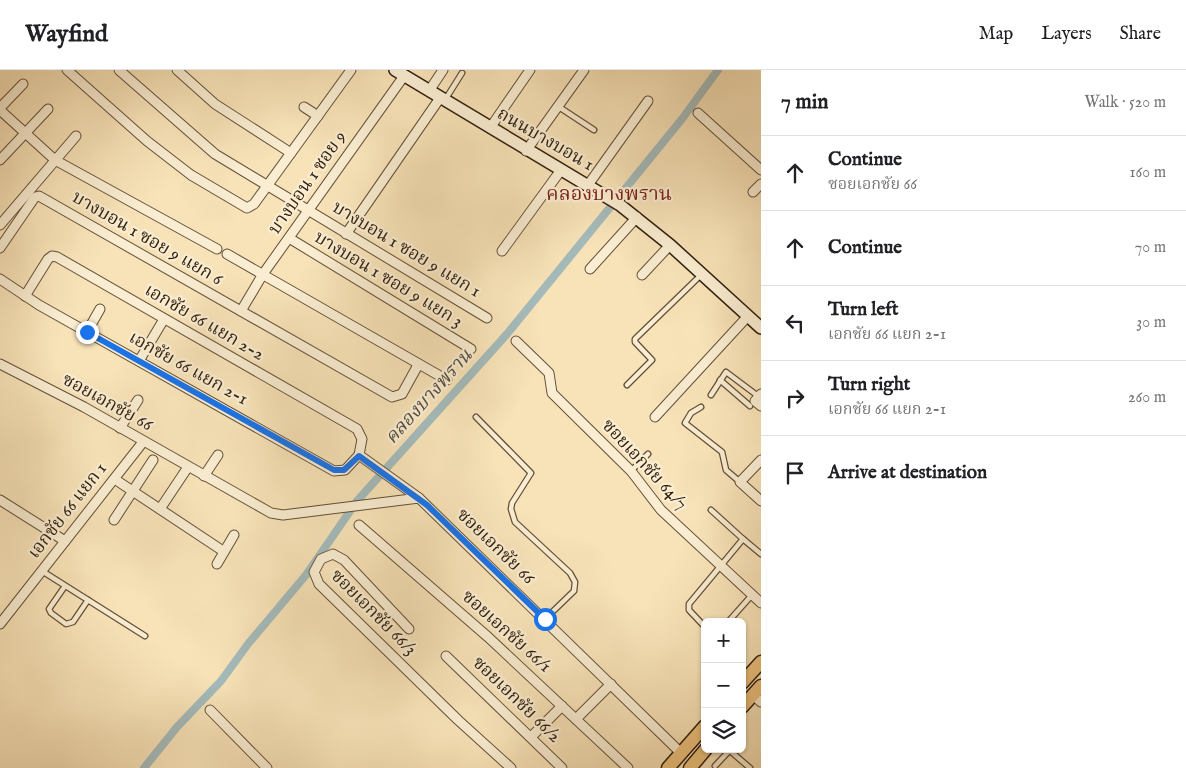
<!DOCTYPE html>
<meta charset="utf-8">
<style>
:root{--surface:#fff;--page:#f2f2f2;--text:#202124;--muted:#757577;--line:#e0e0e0}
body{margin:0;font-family:"IM FELL English","Noto Serif Thai",serif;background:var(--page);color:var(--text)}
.controls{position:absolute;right:15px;bottom:15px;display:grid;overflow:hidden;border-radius:8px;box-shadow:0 1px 4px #0004}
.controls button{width:45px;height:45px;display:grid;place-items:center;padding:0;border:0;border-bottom:1px solid var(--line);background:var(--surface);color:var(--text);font:25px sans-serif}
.stop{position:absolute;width:15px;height:15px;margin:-11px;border:4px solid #1a73e8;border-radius:50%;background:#fff}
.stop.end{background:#1a73e8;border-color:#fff;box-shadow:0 1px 5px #0008}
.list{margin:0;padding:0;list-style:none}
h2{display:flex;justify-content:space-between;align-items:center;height:65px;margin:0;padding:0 20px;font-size:21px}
h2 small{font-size:16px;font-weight:400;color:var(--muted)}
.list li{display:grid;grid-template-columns:32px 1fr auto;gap:15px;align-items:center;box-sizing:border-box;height:75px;padding:0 20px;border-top:1px solid var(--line)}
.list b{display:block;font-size:19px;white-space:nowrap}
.list p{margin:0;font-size:16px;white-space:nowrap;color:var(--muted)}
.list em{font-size:16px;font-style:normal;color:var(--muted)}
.icon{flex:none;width:28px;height:28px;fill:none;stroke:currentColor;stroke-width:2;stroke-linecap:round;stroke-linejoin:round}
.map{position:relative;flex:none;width:761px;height:698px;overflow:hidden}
header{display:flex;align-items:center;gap:30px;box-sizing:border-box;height:70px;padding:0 25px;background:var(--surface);border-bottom:1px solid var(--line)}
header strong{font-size:24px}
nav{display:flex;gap:28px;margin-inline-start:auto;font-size:18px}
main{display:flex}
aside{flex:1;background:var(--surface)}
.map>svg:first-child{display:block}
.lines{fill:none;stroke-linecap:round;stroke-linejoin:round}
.canal{stroke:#a4bbbb;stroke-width:8}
.lane-casing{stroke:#625039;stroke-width:7}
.street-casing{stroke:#625039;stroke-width:11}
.secondary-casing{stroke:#301f0f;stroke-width:14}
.primary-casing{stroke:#301f0f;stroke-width:15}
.lane{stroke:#faedd1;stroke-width:4.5}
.street{stroke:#faedd1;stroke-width:9}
.secondary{stroke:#faedd1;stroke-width:11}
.primary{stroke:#ecc27c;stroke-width:12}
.route{stroke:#1a73e8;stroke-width:6}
.labels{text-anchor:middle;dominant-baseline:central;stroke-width:4.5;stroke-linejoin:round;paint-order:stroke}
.street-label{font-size:18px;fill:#301f0f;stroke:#faedd1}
.water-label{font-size:19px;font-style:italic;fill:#534e43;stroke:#faedd1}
.quarter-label{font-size:20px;fill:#7a1f14;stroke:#faedd1}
</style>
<header>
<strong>Wayfind</strong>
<nav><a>Map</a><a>Layers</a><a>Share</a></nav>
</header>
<main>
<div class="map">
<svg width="761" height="698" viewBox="0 0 761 698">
<rect width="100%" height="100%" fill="#f8e3b8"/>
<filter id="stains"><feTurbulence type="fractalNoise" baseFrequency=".004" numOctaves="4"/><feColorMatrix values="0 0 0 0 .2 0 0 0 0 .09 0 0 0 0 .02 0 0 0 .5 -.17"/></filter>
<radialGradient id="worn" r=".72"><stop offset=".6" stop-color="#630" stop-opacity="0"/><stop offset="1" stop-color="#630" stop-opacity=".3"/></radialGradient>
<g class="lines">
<path class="canal" d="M144 698 177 657 221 611 248 574 306 505 357 431 507 264 682 49 718 0"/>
<g class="lane-casing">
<g id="lane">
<path d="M445 30 462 3"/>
<path d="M559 37 594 60"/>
<path d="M720 310 750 336"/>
<path d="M627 315 652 290 635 272V269L701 205"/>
<path d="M711 325 726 302 758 326"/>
<path d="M701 337 691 343 685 353 722 382 726 400 740 412"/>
<path d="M476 347 531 403 512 433 511 439 515 452 570 503 575 512 574 521 545 549"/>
<path d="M631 401 648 384"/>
<path d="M743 469 761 484"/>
<path d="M42 501 145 566"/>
<path d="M65 516 49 539 51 543 66 554 73 552 88 530"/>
<path d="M728 552 752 525"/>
<path d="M705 557 689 540V534L743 469 711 440"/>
<path d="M728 679 750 698"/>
<path d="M715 696 730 680"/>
</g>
</g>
<g class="street-casing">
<g id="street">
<path d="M67 0 147 71 191 105 247 138 254 134 351 0"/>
<path d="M119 0 215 84 487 248"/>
<path d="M177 0 215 34 291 83"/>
<path d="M429 21 443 0"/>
<path d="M304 37 318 46"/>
<path d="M0 38 23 14"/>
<path d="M0 40 55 90 217 179"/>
<path d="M698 43 761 100"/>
<path d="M490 58 530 0"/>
<path d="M526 81 584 0"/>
<path d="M0 90 48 39"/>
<path d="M588 115 648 31"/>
<path d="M753 122 761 114"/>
<path d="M0 155 76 66"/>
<path d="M346 164 440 28"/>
<path d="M289 168 471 279"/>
<path d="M0 178 35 127 39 126 392 327 402 324 418 295"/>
<path d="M502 181 561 100"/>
<path d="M227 184 447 310"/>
<path d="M590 199 637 147"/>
<path d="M642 205 670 175"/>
<path d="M0 209 39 235 334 401 345 400 359 385"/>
<path d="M25 226 48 189 52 186 57 187 357 359 362 369 359 385"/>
<path d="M241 241 263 204 404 6"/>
<path d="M87 262 100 239"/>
<path d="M516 271 549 303 552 323 631 401 661 440 761 533"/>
<path d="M139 291 164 249"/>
<path d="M0 294 84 337 271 443 283 445 419 428 681 683"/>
<path d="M761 324 755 331 761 336"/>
<path d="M655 347 748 246"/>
<path d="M120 358 138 330"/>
<path d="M359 385 419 428"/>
<path d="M761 390 740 412 761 431"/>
<path d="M204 406 218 385"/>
<path d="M119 412 223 481"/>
<path d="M0 430 65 471"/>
<path d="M160 439 188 397"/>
<path d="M114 450 153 390"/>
<path d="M359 455 488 567 628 698"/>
<path d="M217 494 234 465"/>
<path d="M0 554 143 372"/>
<path d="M409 559 344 490 333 484 321 489 314 502 319 514 458 650 511 698"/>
<path d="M446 586 562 698"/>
<path d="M753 625 761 632"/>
<path d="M210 640 267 698"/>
<path d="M576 649 611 614"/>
<path d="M531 667 562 636"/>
</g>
</g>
<g class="secondary-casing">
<path id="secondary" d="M395 0 620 135 670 175 761 258"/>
</g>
<g class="primary-casing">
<g id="primary">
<path d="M742 613 761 592"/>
<path d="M742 637 761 616"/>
<path d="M668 698 705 656"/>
<path d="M690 698 706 679"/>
</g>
</g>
<use href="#lane" class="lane"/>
<use href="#street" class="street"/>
<use href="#secondary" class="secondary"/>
<use href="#primary" class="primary"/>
</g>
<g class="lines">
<path class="route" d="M87 262 334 400H344L359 386 427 435 545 549"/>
</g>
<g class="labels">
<g class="street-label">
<text transform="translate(545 70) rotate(30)">ถนนบางบอน 1</text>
<text transform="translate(308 113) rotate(-55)">บางบอน 1 ซอย 9</text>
<text transform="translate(147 169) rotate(30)">บางบอน 1 ซอย 9 แยก 6</text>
<text transform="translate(406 180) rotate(31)">บางบอน 1 ซอย 9 แยก 1</text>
<text transform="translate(388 210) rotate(31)">บางบอน 1 ซอย 9 แยก 3</text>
<text transform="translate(204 253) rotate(30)">เอกชัย 66 แยก 2-2</text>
<text transform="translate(188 299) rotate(29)">เอกชัย 66 แยก 2-1</text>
<text transform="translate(107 333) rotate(29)">ซอยเอกชัย 66</text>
<text transform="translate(644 395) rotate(47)">ซอยเอกชัย 64/7</text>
<text transform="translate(68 441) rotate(-52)">เอกชัย 66 แยก 1</text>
<text transform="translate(495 477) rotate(44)">ซอยเอกชัย 66</text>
<text transform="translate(373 543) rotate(45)">ซอยเอกชัย 66/3</text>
<text transform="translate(506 562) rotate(42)">ซอยเอกชัย 66/1</text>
<text transform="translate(516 630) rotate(44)">ซอยเอกชัย 66/2</text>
</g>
<g class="water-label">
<text transform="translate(429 327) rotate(-48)">คลองบางพราน</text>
</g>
<g class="quarter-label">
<text x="609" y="124">คลองบางพราน</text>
</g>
</g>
<rect width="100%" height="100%" filter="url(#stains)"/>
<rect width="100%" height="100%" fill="url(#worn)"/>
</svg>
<div class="controls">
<button>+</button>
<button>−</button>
<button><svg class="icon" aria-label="layers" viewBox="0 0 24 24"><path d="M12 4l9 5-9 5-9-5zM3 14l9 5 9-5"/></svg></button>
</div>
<div class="stop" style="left:545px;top:549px"></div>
<div class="stop end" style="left:87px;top:262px"></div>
</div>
<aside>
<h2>7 min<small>Walk · 520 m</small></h2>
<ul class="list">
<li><svg class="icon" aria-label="ahead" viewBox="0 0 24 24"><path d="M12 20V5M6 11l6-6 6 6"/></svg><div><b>Continue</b><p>ซอยเอกชัย 66</p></div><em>160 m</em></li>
<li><svg class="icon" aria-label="ahead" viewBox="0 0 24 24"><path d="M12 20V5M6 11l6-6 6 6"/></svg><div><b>Continue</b></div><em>70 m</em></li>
<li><svg class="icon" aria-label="left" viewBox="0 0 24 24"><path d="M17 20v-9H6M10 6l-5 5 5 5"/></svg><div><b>Turn left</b><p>เอกชัย 66 แยก 2-1</p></div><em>30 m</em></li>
<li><svg class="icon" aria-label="right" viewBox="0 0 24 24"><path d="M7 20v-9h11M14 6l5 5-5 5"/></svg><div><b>Turn right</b><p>เอกชัย 66 แยก 2-1</p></div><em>260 m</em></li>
<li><svg class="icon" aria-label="arrive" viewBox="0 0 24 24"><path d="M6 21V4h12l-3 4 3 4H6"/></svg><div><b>Arrive at destination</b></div></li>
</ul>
</aside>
</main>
